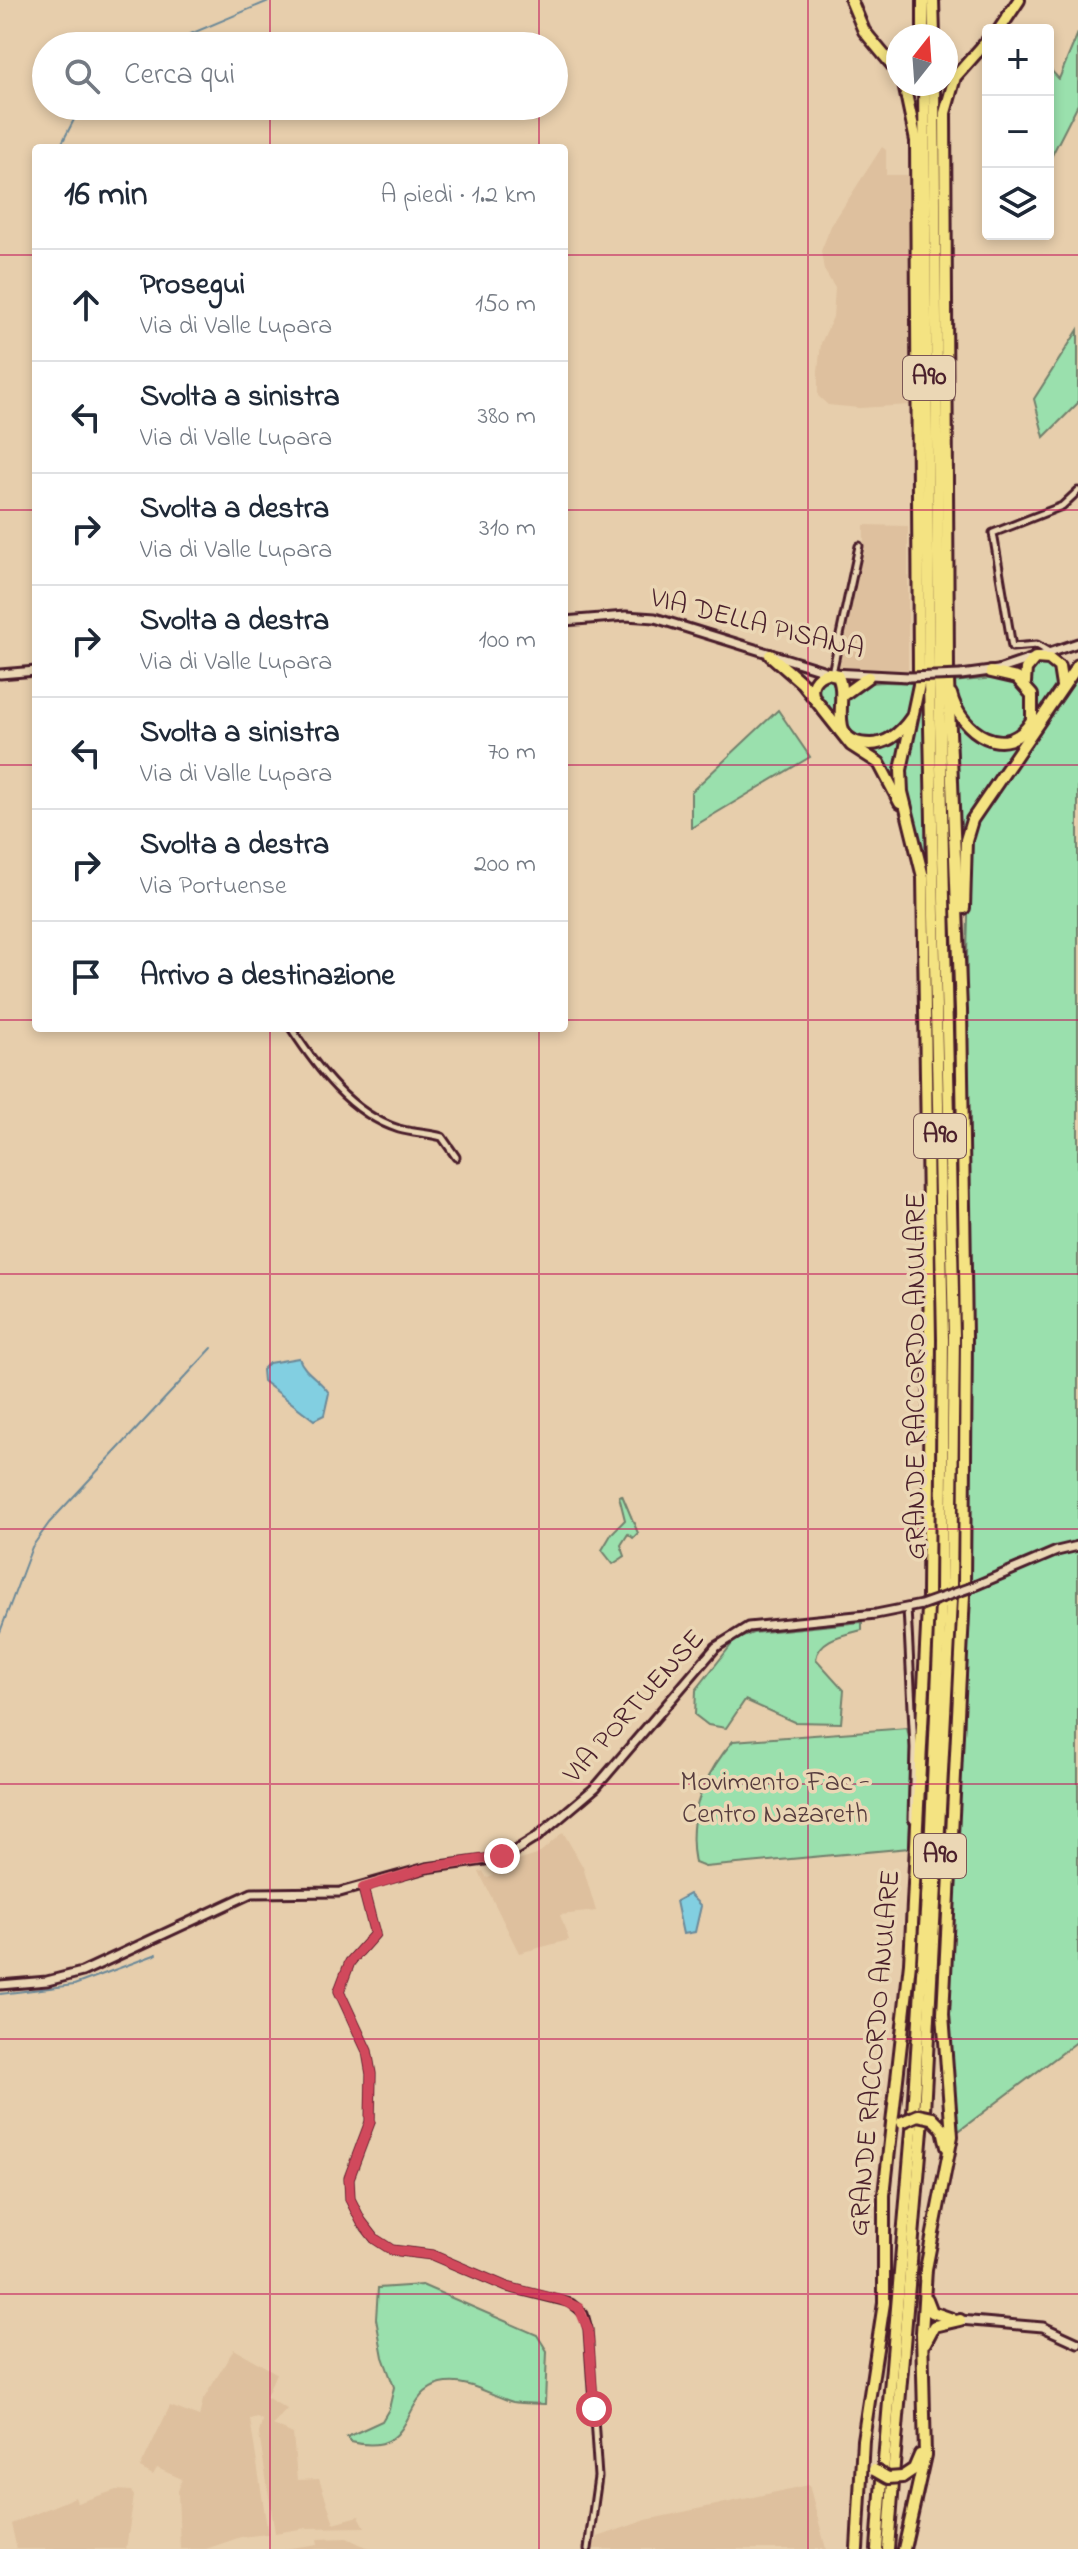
<!DOCTYPE html>
<html lang="it">
<meta charset="utf-8">
<style>
:root{--surface:#fff;--page:#f6f6f7;--text:#1f2937;--muted:#747a83;--line:#e0e1e3}
body{margin:0;font-family:"Indie Flower",sans-serif;background:var(--page);color:var(--text)}
.controls{position:absolute;right:24px;top:24px;display:grid;overflow:hidden;border-radius:8px;box-shadow:0 4px 12px #0003}
.controls button{width:72px;height:72px;display:grid;place-items:center;padding:0;border:0;border-bottom:2px solid var(--line);background:var(--surface);color:var(--text);font:40px sans-serif}
.compass{position:absolute;left:886px;top:24px;width:72px;height:72px;border-radius:50%;background:var(--surface);box-shadow:0 4px 12px #0003;rotate:17deg}
.stop{position:absolute;width:24px;height:24px;margin:-18px;border:6px solid #d1495b;border-radius:50%;background:#fff}
.stop.end{background:#d1495b;border-color:#fff;box-shadow:0 2px 8px #0008}
.list{margin:0;padding:0;list-style:none}
h2{display:flex;justify-content:space-between;align-items:center;height:104px;margin:0;padding:0 32px;font-size:34px}
h2 small{font-size:26px;font-weight:400;color:var(--muted)}
.list li{display:grid;grid-template-columns:52px 1fr auto;gap:24px;align-items:center;box-sizing:border-box;height:112px;padding:0 32px;border-top:2px solid var(--line)}
.list b{display:block;font-size:30px;white-space:nowrap}
.list p{margin:0;font-size:26px;white-space:nowrap;color:var(--muted)}
.list em{font-size:26px;font-style:normal;color:var(--muted)}
.icon{flex:none;width:44px;height:44px;fill:none;stroke:currentColor;stroke-width:2;stroke-linecap:round;stroke-linejoin:round}
.map{position:relative;flex:none;width:1078px;height:2549px;overflow:hidden}
.search{position:absolute;background:var(--surface);box-shadow:0 4px 12px #0003;left:32px;top:32px;width:536px;height:88px;display:flex;align-items:center;gap:20px;box-sizing:border-box;padding:0 28px;border-radius:44px;color:var(--muted);font-size:30px}
.panel{position:absolute;background:var(--surface);box-shadow:0 4px 12px #0003;left:32px;top:144px;width:536px;height:888px;border-radius:8px}
.map>svg:first-child{display:block}
.built{fill:#dec09e}
.green{fill:#9ae0ad;stroke:#72806c;stroke-width:2}
.water{fill:#82cfe1;stroke:#6c8998;stroke-width:2}
.lines{fill:none;stroke-linecap:round;stroke-linejoin:round}
.stream{stroke:#6c8998;stroke-width:2}
.street-casing{stroke:#4a1f2b;stroke-width:11}
.secondary-casing{stroke:#4a1f2b;stroke-width:13}
.highway-casing{stroke:#4a1f2b;stroke-width:16}
.street{stroke:#ebd7b5;stroke-width:5}
.secondary{stroke:#ebd7b5;stroke-width:7}
.highway{stroke:#f4e382;stroke-width:10}
.secondary-bridge-casing{stroke:#4a1f2b;stroke-width:13;stroke-linecap:butt}
.highway-bridge-casing{stroke:#4a1f2b;stroke-width:16;stroke-linecap:butt}
.secondary-bridge{stroke:#ebd7b5;stroke-width:7}
.highway-bridge{stroke:#f4e382;stroke-width:10}
.route{stroke:#d1495b;stroke-width:10}
.grid{fill:none;stroke:#c2185b;stroke-width:2;stroke-opacity:0.55}
.labels{text-anchor:middle;dominant-baseline:central;stroke-width:7;stroke-linejoin:round;paint-order:stroke}
.shield{fill:#ebd7b5;stroke:#7a5654;stroke-width:2}
.shield-label{font-size:26px;font-weight:bold;fill:#4a1f2b}
.street-label{font-size:28px;fill:#4a1f2b;stroke:#ebd7b5}
.park-label{font-size:28px;fill:#563c3e;stroke:#ebd7b5}
</style>
<div class="map">
<svg width="1078" height="2549" viewBox="0 0 1078 2549">
<rect width="100%" height="100%" fill="#e7ceac"/>
<filter id="ink" filterUnits="userSpaceOnUse"><feTurbulence type="fractalNoise" baseFrequency=".0125" numOctaves="2"/><feDisplacementMap in="SourceGraphic" scale="16" xChannelSelector="R" yChannelSelector="G"/><feConvolveMatrix kernelMatrix="1 2 1 2 8 2 1 2 1" color-interpolation-filters="sRGB"/></filter>
<g filter="url(#ink)">
<g class="built">
<path d="M882 147 886 150V175H911L910 405 859 408 828 405 818 396V371L821 343 833 317 835 288 824 270 821 251 831 226Z"/>
<path d="M864 525 908 526V674L839 670 864 547Z"/>
<path d="M563 1832 583 1867 596 1911 560 1915 569 1940 519 1953 479 1872 483 1871 487 1878 493 1876 491 1869 537 1855Z"/>
<path d="M234 2349 276 2373 266 2397 287 2409 273 2425 293 2434 297 2480 319 2479 334 2523 359 2516 365 2527 306 2528 275 2533 259 2434 262 2420 257 2417 250 2419 268 2534 241 2537 206 2549H180L178 2491 182 2479 157 2468 153 2475 140 2468 170 2406 199 2417 203 2400Z"/>
<path d="M809 2485 826 2549H592L598 2537 646 2520Z"/>
<path d="M116 2490 131 2491 134 2496 126 2549H17L11 2524 75 2497 77 2503Z"/>
<path d="M347 2538 370 2549H284L318 2544 317 2539Z"/>
</g>
<g class="green">
<path d="M1078 33V104L1048 163V67L1059 79Z"/>
<path d="M1078 330V403L1044 437 1034 399Z"/>
<path d="M1044 662 1056 667 1060 685 1035 720C1040 699 1016 666 1044 662Z"/>
<path d="M1078 670V2041L956 2133 947 2013 971 1592 966 991 970 844 980 810Z"/>
<path d="M833 674C841 693 833 708 839 727 829 713 813 699 819 681Z"/>
<path d="M1006 677 1022 686 1031 702 1026 725 1003 738C975 731 956 712 952 682Z"/>
<path d="M915 683C914 692 914 706 910 714 881 776 809 713 858 687 874 679 898 683 915 683Z"/>
<path d="M923 687 927 869 907 800 905 763Z"/>
<path d="M778 710 810 757 691 828V792Z"/>
<path d="M953 712 967 731 987 742 1028 731 969 818 962 879Z"/>
<path d="M904 735 895 766 897 785 882 761 859 745 890 743Z"/>
<path d="M622 1495 638 1533 633 1538 628 1534 621 1545 625 1556 613 1564 602 1550 612 1533 625 1520 619 1496Z"/>
<path d="M862 1622V1630C844 1635 819 1638 816 1659L844 1690 841 1723 794 1722 745 1700 726 1728 708 1725 695 1715 696 1690 735 1640 753 1633Z"/>
<path d="M907 1728 912 1751 909 1848 705 1867 695 1863C686 1817 703 1776 733 1741Z"/>
<path d="M422 2285 537 2335 547 2351 545 2404C534 2403 523 2404 513 2402 489 2395 468 2378 441 2384 398 2394 419 2458 351 2442L347 2437 382 2421 389 2409 394 2387 383 2357 376 2319 378 2288Z"/>
</g>
<g class="water">
<path d="M299 1358C304 1373 320 1379 329 1393L324 1415 314 1420 263 1381 262 1370 269 1363Z"/>
<path d="M689 1894 701 1906 695 1932 683 1934 676 1901Z"/>
</g>
<g class="lines">
<g class="stream">
<path d="M162 46 271 0"/>
<path d="M62 143 81 106"/>
<path d="M0 1632 32 1547 49 1523 212 1348"/>
<path d="M0 1994 74 1985 157 1954"/>
</g>
<g class="street-casing">
<g id="street">
<path d="M1049 652 1037 645 1012 647 993 533 1062 506 1078 491"/>
<path d="M832 673 859 546"/>
<path d="M291 1028C317 1068 351 1114 399 1129 413 1133 428 1133 442 1137L456 1157"/>
<path d="M907 1608 914 1748 912 1819"/>
<path d="M363 1888 375 1934 350 1962 339 1991 367 2051 371 2074 370 2122 349 2178 350 2199 361 2221 375 2239 392 2250 432 2255 507 2287 571 2303 584 2314 588 2329 598 2477 588 2549"/>
</g>
</g>
<g class="secondary-casing">
<g id="secondary">
<path d="M564 621 626 616 655 618 832 673 909 677"/>
<path d="M0 674 36 671"/>
<path d="M961 675 998 670 1078 643"/>
<path d="M972 1587 1057 1551 1078 1546"/>
<path d="M0 1985 47 1981 82 1972 252 1893 340 1892 426 1868 485 1860 513 1852 537 1837 596 1787 716 1647 748 1627 876 1614 921 1605"/>
<path d="M960 2320 1043 2327 1078 2343"/>
</g>
</g>
<g class="highway-casing">
<g id="highway">
<path d="M851 0 864 31 898 72"/>
<path d="M923 0V36"/>
<path d="M933 0 934 36"/>
<path d="M999 30 1019 0"/>
<path d="M904 84 916 141 919 673"/>
<path d="M924 84 929 672"/>
<path d="M934 84 939 672"/>
<path d="M770 655 802 683 851 745 879 763 900 803"/>
<path d="M948 672 945 113 955 77 988 40"/>
<path d="M920 680 901 770 902 792 923 877 930 1340 928 1597"/>
<path d="M929 680 943 1339 941 1592"/>
<path d="M939 680 954 1336 951 1589"/>
<path d="M948 680 961 1010 966 1336 964 1585"/>
<path d="M1025 683 1026 669 1035 658 1049 659 1059 667 1062 686"/>
<path d="M951 694C960 732 1007 763 1032 720V695L1017 678 991 672"/>
<path d="M843 695 868 677"/>
<path d="M814 698C809 686 815 676 828 673L837 675C851 697 822 743 870 744 889 744 902 731 911 718"/>
<path d="M964 908 966 840 972 820 1078 665"/>
<path d="M924 2112 951 1600"/>
<path d="M913 2113 930 1850 941 1603"/>
<path d="M932 2118 943 2129 947 2147"/>
<path d="M927 2299 932 2312 952 2319"/>
<path d="M925 2343 934 2326 960 2320"/>
<path d="M883 2473 913 2119"/>
<path d="M893 2476 923 2118"/>
<path d="M902 2477 914 2469 920 2455"/>
<path d="M857 2549 863 2440 884 2303V2195L910 1963 928 1608"/>
<path d="M877 2549 882 2480"/>
<path d="M888 2549 893 2482"/>
<path d="M904 2549 925 2455 922 2333 926 2269 952 2136 943 2014 964 1595"/>
</g>
</g>
<use href="#street" class="street"/>
<use href="#secondary" class="secondary"/>
<use href="#highway" class="highway"/>
<g class="secondary-bridge-casing">
<g id="secondary-bridge">
<path d="M909 677 961 675"/>
<path d="M921 1605 972 1587"/>
</g>
</g>
<g class="highway-bridge-casing">
<g id="highway-bridge">
<path d="M902 2122 918 2115 932 2118"/>
<path d="M874 2470 888 2478 902 2477"/>
</g>
</g>
<use href="#secondary-bridge" class="secondary-bridge"/>
<use href="#highway-bridge" class="highway-bridge"/>
</g>
</g>
<g class="lines" filter="url(#ink)">
<path class="route" d="M502 1856 426 1868 363 1888 375 1934 350 1962 339 1991 367 2051 371 2074 370 2122 349 2178 350 2199 361 2221 375 2239 392 2250 432 2255 507 2287 561 2300 579 2308 588 2329 594 2409"/>
</g>
<path class="grid" d="M270 0V46M539 0V46M808 0V2549M270 106V148M539 106V148M0 255H36M564 255H1078M0 510H36M564 510H1078M0 765H36M564 765H1078M0 1020H36M564 1020H1078M270 1028V2549M539 1028V2549M0 1274H1078M0 1529H1078M0 1784H1078M0 2039H1078M0 2294H1078"/>
<g class="labels">
<g class="shield">
<rect x="903" y="356" width="52" height="44" rx="6"/>
<rect x="914" y="1114" width="52" height="44" rx="6"/>
<rect x="914" y="1834" width="52" height="44" rx="6"/>
</g>
<g class="shield-label">
<text x="929" y="378">A90</text>
<text x="940" y="1136">A90</text>
<text x="940" y="1856">A90</text>
</g>
<g class="street-label">
<text transform="translate(757 625) rotate(14)">VIA DELLA PISANA</text>
<text transform="translate(917 1376) rotate(-90)">GRANDE RACCORDO ANULARE</text>
<text transform="translate(635 1707) rotate(-48)">VIA PORTUENSE</text>
<text transform="translate(876 2053) rotate(-85)">GRANDE RACCORDO ANULARE</text>
</g>
<g class="park-label">
<text x="775" y="1783">Movimento Fac -<tspan x="775" dy="32">Centro Nazareth</tspan></text>
</g>
</g>
</svg>
<div class="controls">
<button>+</button>
<button>−</button>
<button><svg class="icon" aria-label="layers" viewBox="0 0 24 24"><path d="M12 4l9 5-9 5-9-5zM3 14l9 5 9-5"/></svg></button>
</div>
<svg class="compass" viewBox="-18 -18 36 36"><path d="M0-13l5 13h-10z" fill="#e53935"/><path d="M0 13l5-13h-10z" fill="#747a83"/></svg>
<div class="stop" style="left:594px;top:2409px"></div>
<div class="stop end" style="left:502px;top:1856px"></div>
<div class="search"><svg class="icon" aria-label="search" viewBox="0 0 24 24"><circle cx="10" cy="10" r="6"/><path d="M15 15l6 6"/></svg>Cerca qui</div>
<section class="panel">
<h2>16 min<small>A piedi · 1.2 km</small></h2>
<ul class="list">
<li><svg class="icon" aria-label="ahead" viewBox="0 0 24 24"><path d="M12 20V5M6 11l6-6 6 6"/></svg><div><b>Prosegui</b><p>Via di Valle Lupara</p></div><em>150 m</em></li>
<li><svg class="icon" aria-label="left" viewBox="0 0 24 24"><path d="M17 20v-9H6M10 6l-5 5 5 5"/></svg><div><b>Svolta a sinistra</b><p>Via di Valle Lupara</p></div><em>380 m</em></li>
<li><svg class="icon" aria-label="right" viewBox="0 0 24 24"><path d="M7 20v-9h11M14 6l5 5-5 5"/></svg><div><b>Svolta a destra</b><p>Via di Valle Lupara</p></div><em>310 m</em></li>
<li><svg class="icon" aria-label="right" viewBox="0 0 24 24"><path d="M7 20v-9h11M14 6l5 5-5 5"/></svg><div><b>Svolta a destra</b><p>Via di Valle Lupara</p></div><em>100 m</em></li>
<li><svg class="icon" aria-label="left" viewBox="0 0 24 24"><path d="M17 20v-9H6M10 6l-5 5 5 5"/></svg><div><b>Svolta a sinistra</b><p>Via di Valle Lupara</p></div><em>70 m</em></li>
<li><svg class="icon" aria-label="right" viewBox="0 0 24 24"><path d="M7 20v-9h11M14 6l5 5-5 5"/></svg><div><b>Svolta a destra</b><p>Via Portuense</p></div><em>200 m</em></li>
<li><svg class="icon" aria-label="arrive" viewBox="0 0 24 24"><path d="M6 21V4h12l-3 4 3 4H6"/></svg><div><b>Arrivo a destinazione</b></div></li>
</ul>
</section>
</div>
